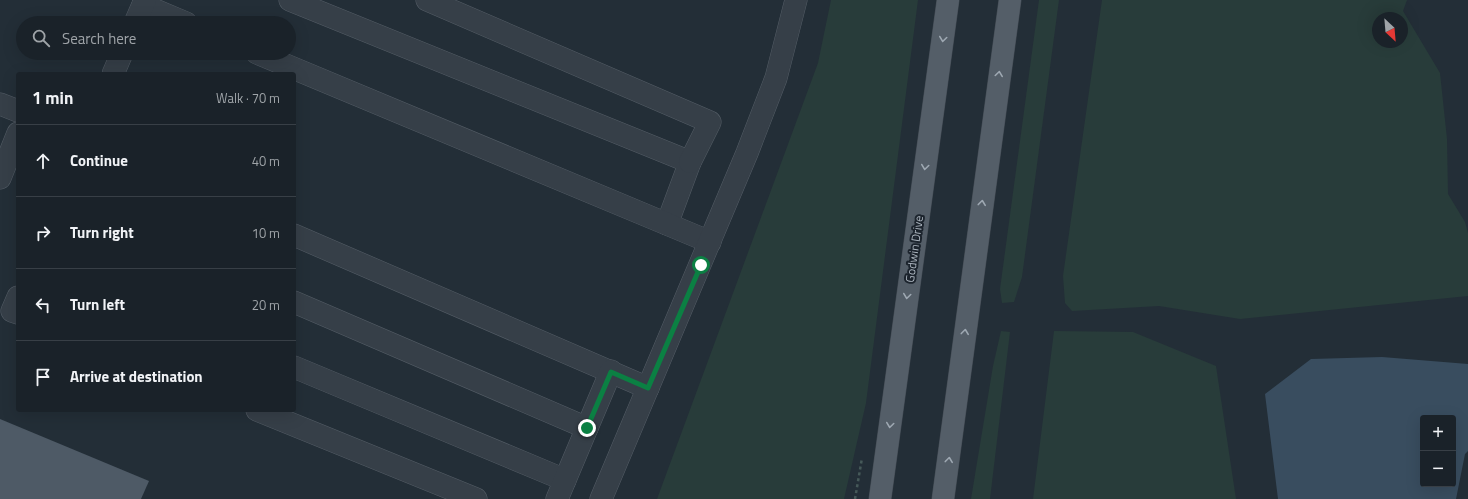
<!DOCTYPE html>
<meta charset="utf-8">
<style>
:root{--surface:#1a2229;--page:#272f35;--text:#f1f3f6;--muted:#9fa4a8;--line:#383f46}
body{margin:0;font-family:"Titillium Web",sans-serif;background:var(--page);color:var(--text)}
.controls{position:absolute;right:12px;bottom:12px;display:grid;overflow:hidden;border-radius:4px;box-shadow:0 4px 16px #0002}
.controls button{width:36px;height:36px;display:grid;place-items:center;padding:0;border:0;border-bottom:1px solid var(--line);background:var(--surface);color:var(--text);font:20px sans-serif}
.compass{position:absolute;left:1372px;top:12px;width:36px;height:36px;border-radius:50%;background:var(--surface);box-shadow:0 4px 16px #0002;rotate:154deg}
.stop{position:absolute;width:12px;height:12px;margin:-9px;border:3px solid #0b8043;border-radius:50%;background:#fff}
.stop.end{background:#0b8043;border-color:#fff;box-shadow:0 1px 4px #0008}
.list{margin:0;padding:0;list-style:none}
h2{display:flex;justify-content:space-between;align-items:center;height:52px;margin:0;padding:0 16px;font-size:17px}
h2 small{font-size:13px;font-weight:400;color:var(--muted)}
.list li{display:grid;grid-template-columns:26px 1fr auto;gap:12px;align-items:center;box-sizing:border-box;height:72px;padding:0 16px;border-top:1px solid var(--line)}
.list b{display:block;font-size:15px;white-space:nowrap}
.list em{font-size:13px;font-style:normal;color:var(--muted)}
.icon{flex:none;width:22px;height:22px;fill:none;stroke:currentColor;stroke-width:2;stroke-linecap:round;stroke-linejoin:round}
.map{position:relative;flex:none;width:1468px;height:499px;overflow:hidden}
.search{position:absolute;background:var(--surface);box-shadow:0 4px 16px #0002;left:16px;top:16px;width:280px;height:44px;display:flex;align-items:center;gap:10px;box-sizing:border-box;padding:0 14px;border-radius:22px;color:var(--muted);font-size:15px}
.panel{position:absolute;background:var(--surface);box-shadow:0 4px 16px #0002;left:16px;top:72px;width:280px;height:340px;border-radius:4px}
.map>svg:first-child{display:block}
.green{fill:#283c3a;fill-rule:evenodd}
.water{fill:#394d5f;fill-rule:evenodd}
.building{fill:#4e5a66}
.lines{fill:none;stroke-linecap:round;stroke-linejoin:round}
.minor-casing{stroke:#545d66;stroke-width:23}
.major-casing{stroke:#434b54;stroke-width:23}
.path{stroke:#465959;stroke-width:2.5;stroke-dasharray:3 3;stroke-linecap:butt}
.minor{stroke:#363f48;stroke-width:22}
.major{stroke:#545e68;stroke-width:22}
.oneway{stroke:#9ea8b2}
.route{stroke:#0b8043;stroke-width:5}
.labels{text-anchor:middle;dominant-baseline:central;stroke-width:4;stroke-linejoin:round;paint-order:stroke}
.street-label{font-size:12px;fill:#b1bac4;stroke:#1c242d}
</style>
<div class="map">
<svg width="1468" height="499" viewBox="0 0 1468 499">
<rect width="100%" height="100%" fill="#232e37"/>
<g class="green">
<path d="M831 0H918L866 403 844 499H657L818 63Z"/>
<path d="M1039 0H1059L1022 277 1014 302 1002 303 1000 289Z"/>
<path d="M1102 0H1407L1403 11 1440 73 1447 139 1448 194 1465 222 1468 233V296L1240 319 1159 306 1072 311 1065 303 1063 276ZM1378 18H1402V42H1378Z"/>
<path d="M1001 331 1010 332 990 499H971L993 366Z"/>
<path d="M1054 331 1133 332 1216 366 1236 499H1033Z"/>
</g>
<path class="water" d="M1382 357 1468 364V451L1465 454 1456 499H1278L1265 394 1311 359ZM1423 418H1453V484H1423Z"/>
<path class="building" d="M0 419 149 481 141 499H0Z"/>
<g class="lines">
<g class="minor-casing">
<g id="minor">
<path d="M290 0 690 162 667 224"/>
<path d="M427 0 710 122 690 162"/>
<path d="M143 5 186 23"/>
<path d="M135 23 145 0"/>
<path d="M257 53 710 242"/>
<path d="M113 74 122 53"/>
<path d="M0 104 18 111"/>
<path d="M0 178 18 133"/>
<path d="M294 235 648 388"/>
<path d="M18 297 12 311 18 313"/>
<path d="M294 302 587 428"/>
<path d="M294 367 565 480"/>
<path d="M257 410 476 499"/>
<path d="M557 499 611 371"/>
<path d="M601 499 747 153 776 78 796 0"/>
</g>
</g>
<g class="major-casing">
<g id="major">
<path d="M880 499 948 0"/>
<path d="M943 499 1010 0"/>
</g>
</g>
<path class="path" d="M855 499 862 458"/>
<use href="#minor" class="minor"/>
<use href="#major" class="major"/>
</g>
<defs><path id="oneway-chevron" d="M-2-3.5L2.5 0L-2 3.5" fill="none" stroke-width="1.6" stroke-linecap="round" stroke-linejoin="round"/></defs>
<g class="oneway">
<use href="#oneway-chevron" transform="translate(943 39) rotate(98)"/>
<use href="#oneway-chevron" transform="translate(999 74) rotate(-82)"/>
<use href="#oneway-chevron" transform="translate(925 167) rotate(98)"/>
<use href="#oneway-chevron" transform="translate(982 203) rotate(-83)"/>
<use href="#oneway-chevron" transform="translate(907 296) rotate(98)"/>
<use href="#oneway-chevron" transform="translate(965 332) rotate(-83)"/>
<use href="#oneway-chevron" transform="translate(890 425) rotate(98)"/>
<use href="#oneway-chevron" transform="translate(949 460) rotate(-83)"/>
</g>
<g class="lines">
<path class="route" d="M587 428 611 372 648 388 701 265"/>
</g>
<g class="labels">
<g class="street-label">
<text transform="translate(914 249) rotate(-82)">Godwin Drive</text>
</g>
</g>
</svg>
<div class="controls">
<button>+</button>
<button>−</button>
</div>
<svg class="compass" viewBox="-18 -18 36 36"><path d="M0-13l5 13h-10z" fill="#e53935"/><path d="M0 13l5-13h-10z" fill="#9fa4a8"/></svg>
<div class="stop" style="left:701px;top:265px"></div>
<div class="stop end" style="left:587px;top:428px"></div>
<div class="search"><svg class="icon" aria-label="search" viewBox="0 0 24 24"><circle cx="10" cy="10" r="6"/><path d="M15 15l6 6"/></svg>Search here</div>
<section class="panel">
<h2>1 min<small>Walk · 70 m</small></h2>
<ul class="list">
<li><svg class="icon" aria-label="ahead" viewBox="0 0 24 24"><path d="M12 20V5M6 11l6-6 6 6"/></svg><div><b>Continue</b></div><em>40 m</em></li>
<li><svg class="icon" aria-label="right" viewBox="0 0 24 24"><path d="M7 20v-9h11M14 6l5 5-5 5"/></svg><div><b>Turn right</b></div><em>10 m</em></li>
<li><svg class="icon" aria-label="left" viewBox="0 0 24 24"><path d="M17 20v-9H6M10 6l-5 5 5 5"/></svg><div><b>Turn left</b></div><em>20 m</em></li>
<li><svg class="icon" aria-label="arrive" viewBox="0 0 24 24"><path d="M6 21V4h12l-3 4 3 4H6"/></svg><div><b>Arrive at destination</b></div></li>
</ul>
</section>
</div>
